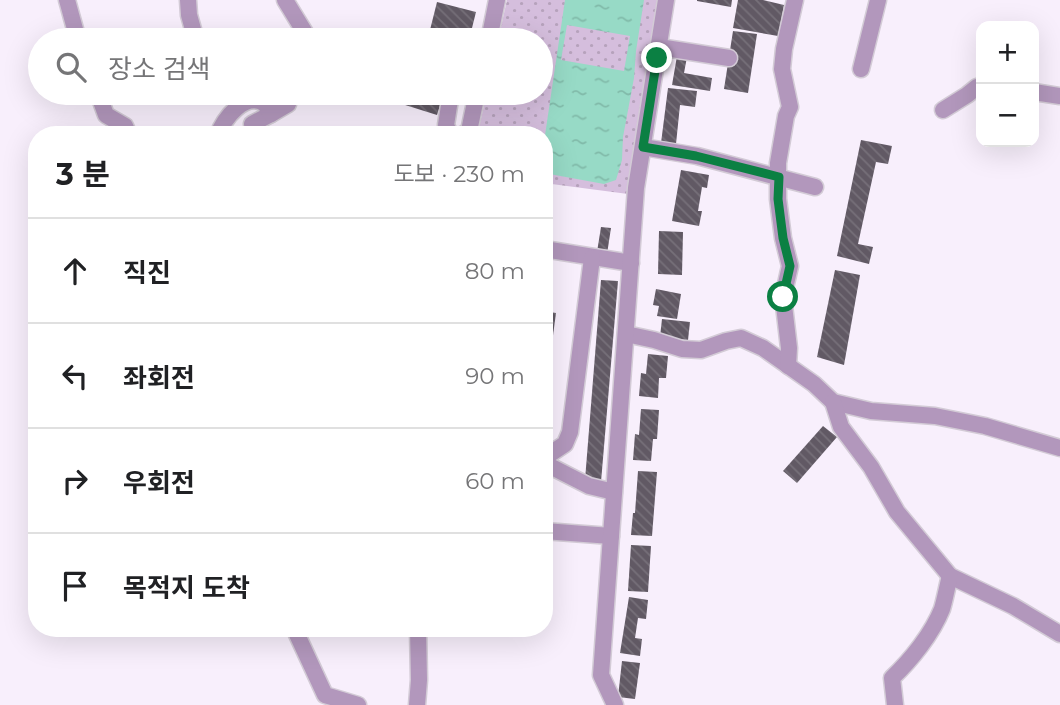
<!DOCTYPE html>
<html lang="ko">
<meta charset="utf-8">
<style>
:root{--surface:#fff;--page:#f6f6f6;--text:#202124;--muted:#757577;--line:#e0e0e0}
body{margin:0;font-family:Montserrat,"Noto Sans KR",sans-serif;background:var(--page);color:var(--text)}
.controls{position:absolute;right:21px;top:21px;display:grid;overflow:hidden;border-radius:14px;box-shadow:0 7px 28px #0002}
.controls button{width:63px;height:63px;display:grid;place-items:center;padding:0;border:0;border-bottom:2px solid var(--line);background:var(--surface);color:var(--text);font:35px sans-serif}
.stop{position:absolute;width:21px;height:21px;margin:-16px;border:5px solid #0b8043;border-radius:50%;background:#fff}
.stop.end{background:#0b8043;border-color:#fff;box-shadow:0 2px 7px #0008}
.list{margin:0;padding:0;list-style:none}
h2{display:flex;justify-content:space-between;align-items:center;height:91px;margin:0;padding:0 28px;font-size:30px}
h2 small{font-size:23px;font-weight:400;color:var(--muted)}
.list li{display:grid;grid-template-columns:46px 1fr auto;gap:21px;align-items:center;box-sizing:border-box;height:105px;padding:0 28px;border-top:2px solid var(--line)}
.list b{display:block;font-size:26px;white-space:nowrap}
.list em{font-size:23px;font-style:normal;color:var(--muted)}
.icon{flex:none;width:38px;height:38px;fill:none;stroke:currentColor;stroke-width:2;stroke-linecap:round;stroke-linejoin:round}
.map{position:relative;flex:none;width:1060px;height:705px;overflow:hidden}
.search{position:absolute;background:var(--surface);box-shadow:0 7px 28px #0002;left:28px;top:28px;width:525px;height:77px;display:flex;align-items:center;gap:18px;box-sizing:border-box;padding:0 24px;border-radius:38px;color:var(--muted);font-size:26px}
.panel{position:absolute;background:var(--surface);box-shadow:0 7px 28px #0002;left:28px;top:126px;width:525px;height:511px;border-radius:28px}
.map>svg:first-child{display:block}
.park{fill:url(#park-dots)}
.water{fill:url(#water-ripples);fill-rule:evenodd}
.building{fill:url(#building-back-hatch)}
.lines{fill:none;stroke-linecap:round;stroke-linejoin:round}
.minor-casing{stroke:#d3cbd6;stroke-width:19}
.minor{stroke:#b297bc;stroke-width:16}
.route{stroke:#0b8043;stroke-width:9}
</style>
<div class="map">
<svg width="1060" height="705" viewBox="0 0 1060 705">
<defs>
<pattern id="park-dots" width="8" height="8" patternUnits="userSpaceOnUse" patternTransform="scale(1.75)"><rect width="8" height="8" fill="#d5bedd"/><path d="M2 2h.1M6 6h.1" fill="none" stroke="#b6a2bc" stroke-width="1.8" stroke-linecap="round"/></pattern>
<pattern id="water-ripples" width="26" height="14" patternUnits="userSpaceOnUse" patternTransform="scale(1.75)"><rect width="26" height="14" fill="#97dac6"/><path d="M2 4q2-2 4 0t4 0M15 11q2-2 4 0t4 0" fill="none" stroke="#81baa9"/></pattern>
<pattern id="building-back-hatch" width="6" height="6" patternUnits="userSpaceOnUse" patternTransform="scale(1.75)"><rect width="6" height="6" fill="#615964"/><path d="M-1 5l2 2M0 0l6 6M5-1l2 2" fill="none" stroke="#767079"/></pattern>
</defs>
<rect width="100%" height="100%" fill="#f8effc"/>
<path class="park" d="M507 0H666L628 194 544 183V135H477L487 93H541V40H498Z"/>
<path class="water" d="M565 0H644L636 51 634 78 623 137 622 160 616 180 604 184 544 173V142ZM567 25 630 36 624 71 561 60Z"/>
<g class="building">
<path d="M697 0H732L731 7 697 1Z"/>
<path d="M738 0H763L784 5 778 36 733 28Z"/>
<path d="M437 2 476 12 469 40 430 30Z"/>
<path d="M733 31 757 34 748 93 724 89Z"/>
<path d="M677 56 687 57 684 73 712 78 710 91 672 85Z"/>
<path d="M668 88 697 91 695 107 680 105 676 144 661 143Z"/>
<path d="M367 93H444L437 115Z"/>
<path d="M861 140 892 146 888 164 876 162 858 244 873 247 869 264 837 256Z"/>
<path d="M681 170 709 175 707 188 702 187 698 211H702L699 226 672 221Z"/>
<path d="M601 227 611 228 607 254 597 252Z"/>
<path d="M659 231 683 232 682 275 658 274Z"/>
<path d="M835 270 860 275 844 365 817 357Z"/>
<path d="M544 277 550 278 547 304H544Z"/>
<path d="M601 280 618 281 601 482 585 480Z"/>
<path d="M656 289 681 294 677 319 657 316 659 306 653 305Z"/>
<path d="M544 311 556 313 546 388H544Z"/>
<path d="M662 319 690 322 688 340 660 337Z"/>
<path d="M648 354 668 356 666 378H659L658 398 639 396 641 373 646 374Z"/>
<path d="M641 409 659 410 657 439H653L651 461 633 460 635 434 639 435Z"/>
<path d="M823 426 837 437 797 483 783 471Z"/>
<path d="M638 471 657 472 652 536 631 535 633 513H635Z"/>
<path d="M631 545 651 546 648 592 628 591Z"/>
<path d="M629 597 648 600 646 619 638 618 635 638 642 639 640 656 620 653Z"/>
<path d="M622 661 640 663 635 699 618 697Z"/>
</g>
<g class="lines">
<g class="minor-casing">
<g id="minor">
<path d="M67 0 78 40"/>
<path d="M188 0 189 15 196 40"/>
<path d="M285 0 307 36 306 40"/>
<path d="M489 40 497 0"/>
<path d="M659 47 729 58"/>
<path d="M861 69 878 0"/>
<path d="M1034 92 1060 96"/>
<path d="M98 93 106 115 125 126 129 135"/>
<path d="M943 110 967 95 977 87 981 86"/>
<path d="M252 124 271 114"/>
<path d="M218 135C223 119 246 90 265 104 266 105 270 113 271 114L288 104"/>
<path d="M450 135 446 125 451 93"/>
<path d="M462 135 469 131 477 93"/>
<path d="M643 147 697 156 815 187"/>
<path d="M544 249 631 263"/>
<path d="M626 334 654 340 682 349 701 350 726 341 741 338 763 348 814 384 833 402 871 411 935 416 985 426 1060 448"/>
<path d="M788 366 789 348 783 297 790 266 783 238 778 199V163L786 116 790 107 782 69 784 49 795 0"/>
<path d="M833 402 841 427 871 467 897 512 950 576 1013 606 1060 634"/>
<path d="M544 458 565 444 570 432 592 258"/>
<path d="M544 463 589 486 614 492"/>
<path d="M544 531 611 536"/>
<path d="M294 628 325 695 358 705"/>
<path d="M417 705 419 680 418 628"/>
<path d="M615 705 601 675 636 188 666 0"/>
<path d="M895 705 892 678C911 660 932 634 942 609 945 599 947 587 950 576"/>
</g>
</g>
<use href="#minor" class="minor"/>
</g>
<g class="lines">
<path class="route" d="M657 58 643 147 696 156 779 177 778 199 783 238 790 266 783 297"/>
</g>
</svg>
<div class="controls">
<button>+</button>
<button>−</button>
</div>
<div class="stop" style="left:783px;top:297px"></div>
<div class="stop end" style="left:657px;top:58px"></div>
<div class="search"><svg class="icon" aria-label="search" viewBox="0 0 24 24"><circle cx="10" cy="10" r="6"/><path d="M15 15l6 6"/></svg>장소 검색</div>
<section class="panel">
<h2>3 분<small>도보 · 230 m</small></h2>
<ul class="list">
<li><svg class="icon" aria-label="ahead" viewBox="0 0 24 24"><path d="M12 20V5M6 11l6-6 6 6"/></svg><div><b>직진</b></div><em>80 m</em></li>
<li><svg class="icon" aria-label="left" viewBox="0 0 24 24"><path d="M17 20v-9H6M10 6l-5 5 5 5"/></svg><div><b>좌회전</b></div><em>90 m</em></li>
<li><svg class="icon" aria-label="right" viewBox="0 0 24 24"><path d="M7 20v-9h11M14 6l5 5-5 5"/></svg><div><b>우회전</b></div><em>60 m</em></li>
<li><svg class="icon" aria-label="arrive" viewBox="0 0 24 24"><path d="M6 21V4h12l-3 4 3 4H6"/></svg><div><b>목적지 도착</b></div></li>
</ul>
</section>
</div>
